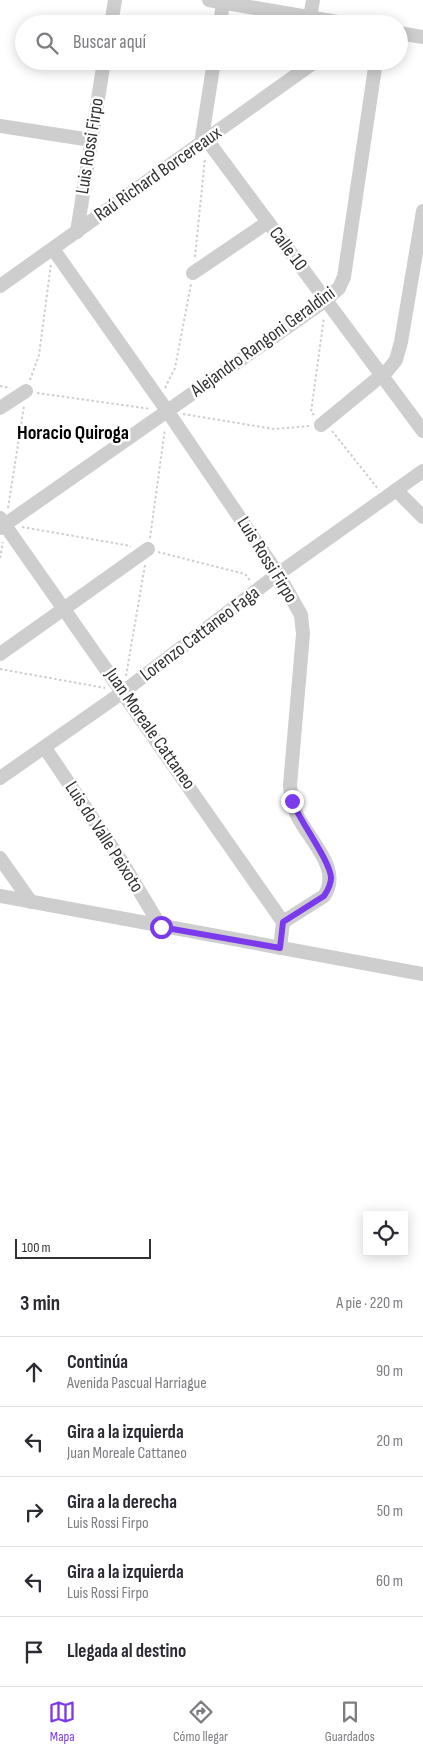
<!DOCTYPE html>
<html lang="es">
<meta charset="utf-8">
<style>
:root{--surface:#fff;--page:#f7f7f7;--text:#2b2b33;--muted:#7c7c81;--line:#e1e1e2;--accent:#7c3aed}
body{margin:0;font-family:"Sofia Sans Condensed",sans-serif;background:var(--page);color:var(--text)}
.controls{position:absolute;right:15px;bottom:15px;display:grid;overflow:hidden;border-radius:0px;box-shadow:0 2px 12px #0003}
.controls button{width:45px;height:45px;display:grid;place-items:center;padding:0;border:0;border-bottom:1px solid var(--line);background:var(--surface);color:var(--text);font:25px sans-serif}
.scale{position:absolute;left:15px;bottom:12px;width:136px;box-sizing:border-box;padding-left:5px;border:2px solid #313131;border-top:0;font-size:14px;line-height:18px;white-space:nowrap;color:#313131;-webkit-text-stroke:4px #fff;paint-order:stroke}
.stop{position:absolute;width:15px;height:15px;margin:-11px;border:4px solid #7c3aed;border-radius:50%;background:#fff}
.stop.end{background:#7c3aed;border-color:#fff;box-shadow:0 1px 5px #0008}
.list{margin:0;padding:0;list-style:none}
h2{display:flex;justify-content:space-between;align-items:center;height:65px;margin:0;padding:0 20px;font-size:21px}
h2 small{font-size:16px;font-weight:400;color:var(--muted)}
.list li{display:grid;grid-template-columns:32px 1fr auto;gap:15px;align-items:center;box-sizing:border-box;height:70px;padding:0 20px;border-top:1px solid var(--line)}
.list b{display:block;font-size:19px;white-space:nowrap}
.list p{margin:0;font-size:16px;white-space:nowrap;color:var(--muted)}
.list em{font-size:16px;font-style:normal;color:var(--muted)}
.icon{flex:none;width:28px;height:28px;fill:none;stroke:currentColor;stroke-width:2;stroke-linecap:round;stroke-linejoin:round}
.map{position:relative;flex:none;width:423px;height:1271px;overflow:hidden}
.search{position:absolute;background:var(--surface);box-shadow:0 2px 12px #0003;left:15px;right:15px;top:15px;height:55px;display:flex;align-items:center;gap:12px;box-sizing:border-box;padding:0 18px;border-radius:28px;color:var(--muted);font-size:19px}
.sheet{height:415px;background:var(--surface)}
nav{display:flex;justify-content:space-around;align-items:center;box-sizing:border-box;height:70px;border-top:1px solid var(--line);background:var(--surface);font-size:14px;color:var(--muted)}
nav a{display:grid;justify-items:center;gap:2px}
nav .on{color:var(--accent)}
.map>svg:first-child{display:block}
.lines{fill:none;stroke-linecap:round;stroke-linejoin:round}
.path{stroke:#cecece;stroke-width:2;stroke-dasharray:2.5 2.5;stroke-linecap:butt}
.minor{stroke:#cecece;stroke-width:14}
.route{stroke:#7c3aed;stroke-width:6}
.labels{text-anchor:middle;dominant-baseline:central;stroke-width:5;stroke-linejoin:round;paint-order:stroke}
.street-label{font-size:19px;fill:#313131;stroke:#fff}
.neighbourhood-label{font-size:20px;font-weight:bold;fill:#000;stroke:#fff}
</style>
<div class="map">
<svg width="423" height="1271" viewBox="0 0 423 1271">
<rect width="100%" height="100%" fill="#fff"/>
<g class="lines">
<g class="path">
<path d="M195 257 205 158"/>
<path d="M30 380 39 355 51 264"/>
<path d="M0 386 10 388"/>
<path d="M165 388 175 368 191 284"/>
<path d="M37 393 151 409"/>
<path d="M183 414 274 429 309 426"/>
<path d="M314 415 311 412 324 317"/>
<path d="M332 431 379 490"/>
<path d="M8 508 24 406"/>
<path d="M22 527 131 546"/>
<path d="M150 538 165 429"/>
<path d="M158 552 245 574 251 582"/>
<path d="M0 558 3 542"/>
<path d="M0 669 105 688"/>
<path d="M126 676 145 565"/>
</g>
<g class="minor">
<path d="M209 0 349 24"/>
<path d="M310 17 313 0"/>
<path d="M111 24 115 0"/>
<path d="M220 24 223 2"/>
<path d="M399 33 423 37"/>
<path d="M0 126 91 140"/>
<path d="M207 140 423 431"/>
<path d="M201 144 214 61"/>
<path d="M77 232 104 61"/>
<path d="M53 249 168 412 278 574 301 615 303 634 290 785C291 796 292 805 297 815 308 839 343 869 324 896L283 922"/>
<path d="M193 273 268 222"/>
<path d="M0 286 316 61"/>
<path d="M0 408 26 391"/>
<path d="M321 425 388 370 396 360 401 342 423 211"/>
<path d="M396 490 423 517"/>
<path d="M0 518 283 922 280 948"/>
<path d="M0 528 326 300 339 288 344 277 376 61"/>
<path d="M0 654 148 549"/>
<path d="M45 748 122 862 161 927"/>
<path d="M0 778 123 692 278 574 423 471"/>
<path d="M0 858 31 902"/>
<path d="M0 896 423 974"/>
</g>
</g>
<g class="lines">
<path class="route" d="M161 927 280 948 283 922 324 896C328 890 331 885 331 878 331 862 299 820 292 801"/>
</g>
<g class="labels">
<g class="street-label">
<text transform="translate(90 146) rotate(-81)">Luis Rossi Firpo</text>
<text transform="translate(158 174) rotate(-35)">Raú Richard Borcereaux</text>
<text transform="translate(288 249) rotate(53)">Calle 10</text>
<text transform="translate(263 342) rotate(-36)">Alejandro Rangoni Geraldini</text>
<text transform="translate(267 560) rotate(58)">Luis Rossi Firpo</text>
<text transform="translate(200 634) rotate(-37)">Lorenzo Cattaneo Faga</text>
<text transform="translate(150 729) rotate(55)">Juan Moreale Cattaneo</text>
<text transform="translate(104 837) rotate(57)">Luis do Valle Peixoto</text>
</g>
<g class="neighbourhood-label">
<text x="73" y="433">Horacio Quiroga</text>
</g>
</g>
</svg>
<div class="controls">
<button><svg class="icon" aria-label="locate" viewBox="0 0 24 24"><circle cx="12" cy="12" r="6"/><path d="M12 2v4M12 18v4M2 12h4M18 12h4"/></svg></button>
</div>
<div class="scale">100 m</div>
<div class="stop" style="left:161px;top:927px"></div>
<div class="stop end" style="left:292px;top:801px"></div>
<div class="search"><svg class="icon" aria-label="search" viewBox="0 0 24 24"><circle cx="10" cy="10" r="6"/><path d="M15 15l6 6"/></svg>Buscar aquí</div>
</div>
<section class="sheet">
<h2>3 min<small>A pie · 220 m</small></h2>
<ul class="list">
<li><svg class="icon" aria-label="ahead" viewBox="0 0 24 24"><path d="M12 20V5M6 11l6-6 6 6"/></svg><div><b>Continúa</b><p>Avenida Pascual Harriague</p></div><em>90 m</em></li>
<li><svg class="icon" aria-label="left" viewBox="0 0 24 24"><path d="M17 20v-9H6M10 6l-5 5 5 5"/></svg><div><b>Gira a la izquierda</b><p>Juan Moreale Cattaneo</p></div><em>20 m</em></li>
<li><svg class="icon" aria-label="right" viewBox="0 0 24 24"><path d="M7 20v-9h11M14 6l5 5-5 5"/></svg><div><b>Gira a la derecha</b><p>Luis Rossi Firpo</p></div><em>50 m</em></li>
<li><svg class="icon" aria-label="left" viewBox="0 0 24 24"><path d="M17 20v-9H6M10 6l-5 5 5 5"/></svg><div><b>Gira a la izquierda</b><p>Luis Rossi Firpo</p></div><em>60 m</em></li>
<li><svg class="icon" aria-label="arrive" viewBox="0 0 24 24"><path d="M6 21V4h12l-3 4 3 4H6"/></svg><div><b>Llegada al destino</b></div></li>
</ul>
</section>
<nav>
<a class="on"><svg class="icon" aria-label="map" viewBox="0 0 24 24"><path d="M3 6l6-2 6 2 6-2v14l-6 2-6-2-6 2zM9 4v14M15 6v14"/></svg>Mapa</a>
<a><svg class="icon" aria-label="directions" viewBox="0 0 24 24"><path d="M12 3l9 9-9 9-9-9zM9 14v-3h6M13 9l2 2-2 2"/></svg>Cómo llegar</a>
<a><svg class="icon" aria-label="saved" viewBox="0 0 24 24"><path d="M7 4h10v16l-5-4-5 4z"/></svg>Guardados</a>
</nav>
